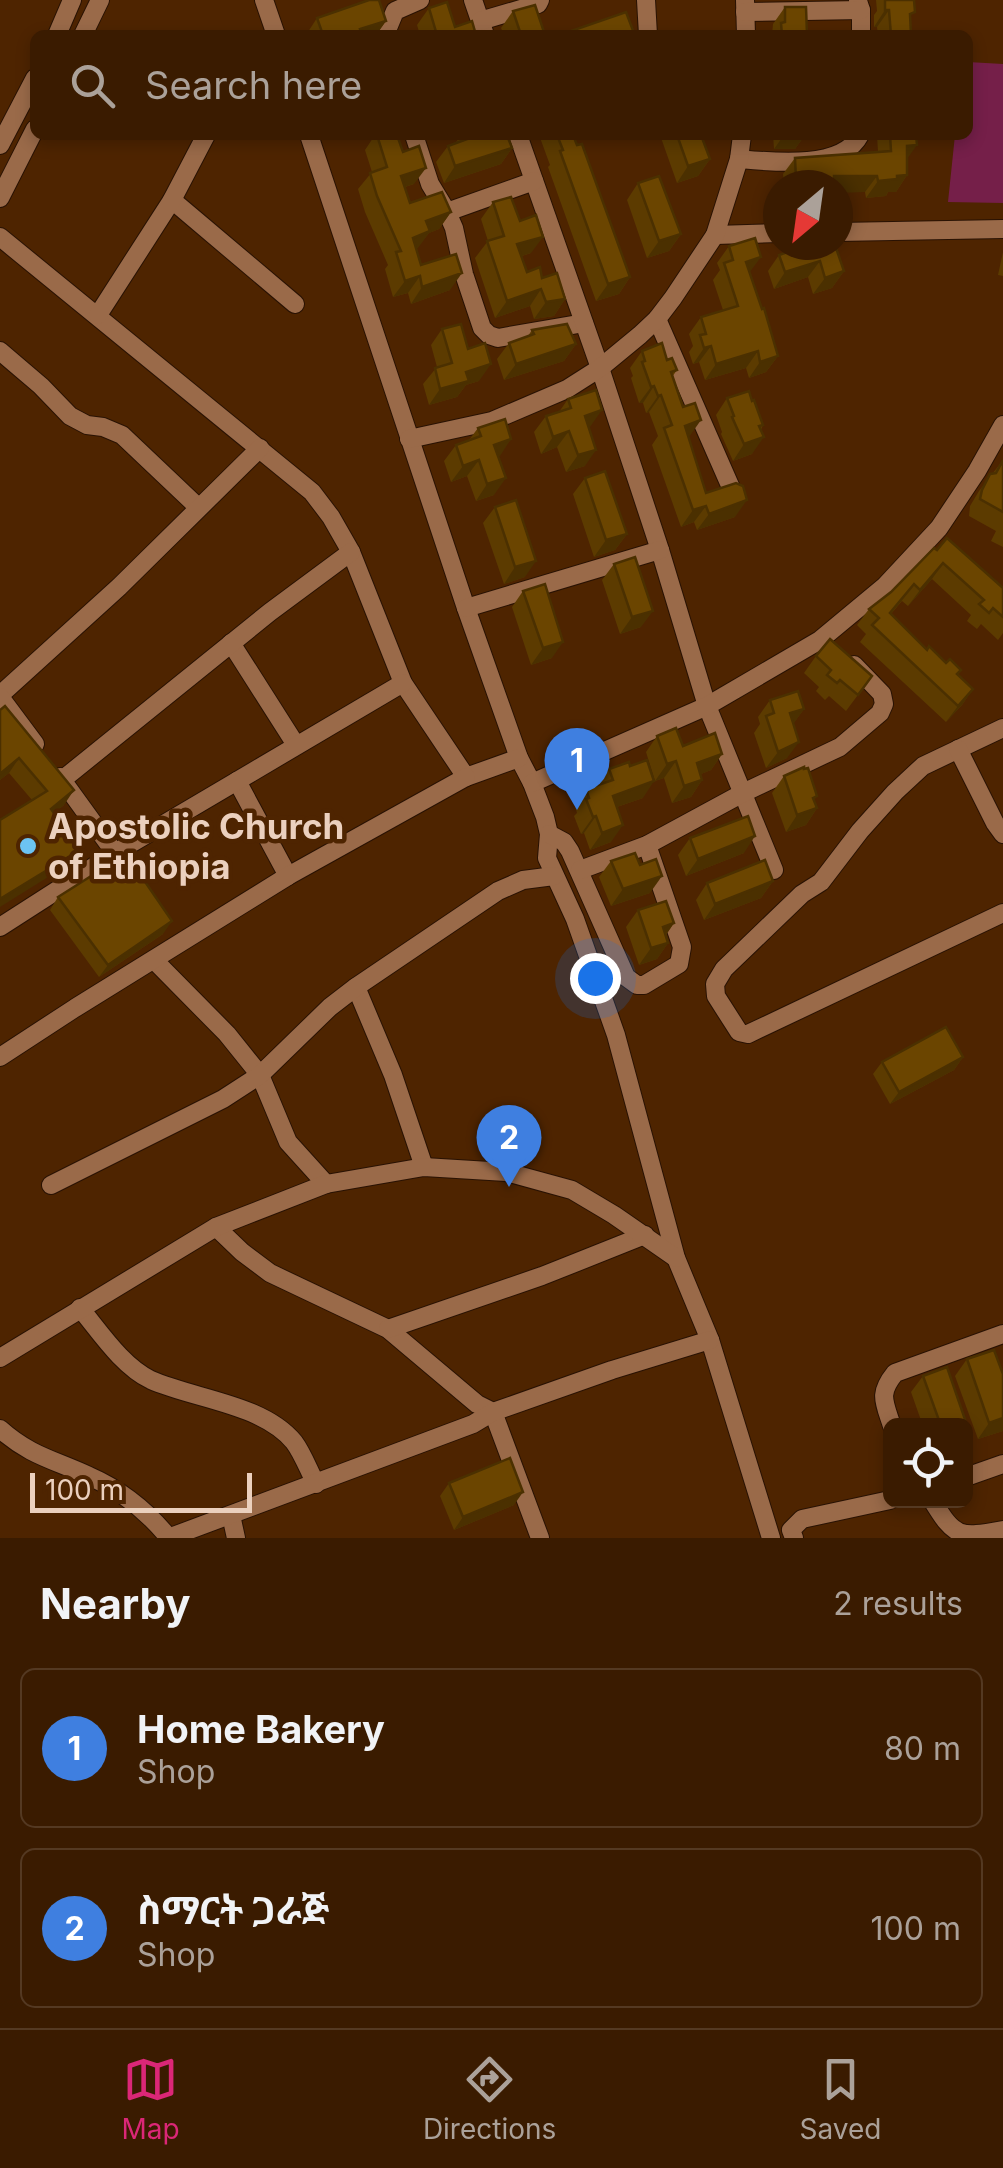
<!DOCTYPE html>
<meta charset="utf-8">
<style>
:root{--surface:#3a1b00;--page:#41240a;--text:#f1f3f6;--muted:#aba199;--line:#543922;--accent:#db2777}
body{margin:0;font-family:Inter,"Noto Sans Ethiopic",sans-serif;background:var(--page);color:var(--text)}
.controls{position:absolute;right:30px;bottom:30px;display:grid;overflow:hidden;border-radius:15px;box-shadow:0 5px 15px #0003}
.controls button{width:90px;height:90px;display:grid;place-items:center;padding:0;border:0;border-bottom:2px solid var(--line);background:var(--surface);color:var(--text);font:50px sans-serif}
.compass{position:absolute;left:763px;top:170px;width:90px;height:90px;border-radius:50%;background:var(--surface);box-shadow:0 5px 15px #0003;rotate:209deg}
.scale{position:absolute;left:30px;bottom:25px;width:222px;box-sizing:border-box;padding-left:10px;border:5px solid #ebd0be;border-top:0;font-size:28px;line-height:35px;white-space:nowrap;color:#ebd0be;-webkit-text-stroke:8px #4e2400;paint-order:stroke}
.you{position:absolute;left:595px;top:978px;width:35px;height:35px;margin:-25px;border:8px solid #fff;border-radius:50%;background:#1a73e8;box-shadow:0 0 0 15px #1a73e833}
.badge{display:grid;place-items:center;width:65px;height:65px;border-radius:50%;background:var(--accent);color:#fff;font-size:32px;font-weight:700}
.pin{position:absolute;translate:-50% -82px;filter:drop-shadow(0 2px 5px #0008)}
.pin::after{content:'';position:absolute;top:52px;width:35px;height:30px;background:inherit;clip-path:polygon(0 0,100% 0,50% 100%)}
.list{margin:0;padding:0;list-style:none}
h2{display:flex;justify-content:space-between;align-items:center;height:130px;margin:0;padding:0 40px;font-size:42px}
h2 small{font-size:32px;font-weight:400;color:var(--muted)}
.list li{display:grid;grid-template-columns:65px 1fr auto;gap:30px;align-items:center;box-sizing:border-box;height:160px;margin:0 20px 20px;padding:0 20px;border:2px solid var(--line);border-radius:15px}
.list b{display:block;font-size:38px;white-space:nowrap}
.list p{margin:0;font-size:32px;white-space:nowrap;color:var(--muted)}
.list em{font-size:32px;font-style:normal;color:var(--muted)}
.icon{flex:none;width:55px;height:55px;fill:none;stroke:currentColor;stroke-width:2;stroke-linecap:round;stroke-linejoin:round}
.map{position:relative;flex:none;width:1003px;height:1538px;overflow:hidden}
.search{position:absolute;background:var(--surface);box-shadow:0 5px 15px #0003;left:30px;right:30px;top:30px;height:110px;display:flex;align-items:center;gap:25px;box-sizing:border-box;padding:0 35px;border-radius:15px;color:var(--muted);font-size:38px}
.sheet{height:490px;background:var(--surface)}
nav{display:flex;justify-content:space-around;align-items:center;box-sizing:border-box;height:140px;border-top:2px solid var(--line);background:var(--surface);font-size:28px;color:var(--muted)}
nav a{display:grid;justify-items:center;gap:5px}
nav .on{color:var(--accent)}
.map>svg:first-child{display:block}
.green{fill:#751f49}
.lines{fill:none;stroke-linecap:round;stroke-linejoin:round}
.minor-casing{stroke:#291203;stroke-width:20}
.minor{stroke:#9a6a49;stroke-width:18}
.wall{fill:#5c3b00}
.shaded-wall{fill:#4b3000}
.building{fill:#6b4500;stroke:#4b3000;stroke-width:2.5}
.poi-dot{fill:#6cc3f2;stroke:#4e2400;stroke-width:4}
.labels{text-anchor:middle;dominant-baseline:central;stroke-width:9;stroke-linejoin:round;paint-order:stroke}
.poi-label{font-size:35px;font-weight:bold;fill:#ebd0be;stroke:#4e2400;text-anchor:start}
</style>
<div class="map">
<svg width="1003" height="1538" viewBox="0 0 1003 1538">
<rect width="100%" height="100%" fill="#4e2400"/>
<path class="green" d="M968 62 1003 64V203L948 202 955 135H968Z"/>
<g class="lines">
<g class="minor-casing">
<g id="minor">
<path d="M264 0 276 35"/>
<path d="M473 0 485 35"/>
<path d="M646 0 648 35"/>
<path d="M745 0 746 35"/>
<path d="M858 1 861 10V35"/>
<path d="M745 12 861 10"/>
<path d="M480 21 538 4 540 0"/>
<path d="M57 35 72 0"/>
<path d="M83 35 100 0"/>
<path d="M388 35V28L395 11 420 0"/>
<path d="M309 135 466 608 519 758 532 783 545 817 549 834 547 858 575 919 616 1035 676 1258 710 1340 771 1538"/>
<path d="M414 135 430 184 447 212 454 228 464 274 482 328 489 335 498 338 584 323"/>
<path d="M518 135 600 368 660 550 707 706 774 870"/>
<path d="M0 145 35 78"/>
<path d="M739 159C772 162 842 170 860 135"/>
<path d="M0 198 35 129"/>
<path d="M172 200 295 304"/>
<path d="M447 212 534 181"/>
<path d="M838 232 1003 229"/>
<path d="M715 235 778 233"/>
<path d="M0 237 312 492 331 517 351 552 403 683 466 777 519 758"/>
<path d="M98 315 172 200 206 135"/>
<path d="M657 319 732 490"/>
<path d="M0 351 41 386 70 416 87 425 103 427 122 435 198 507"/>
<path d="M409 439 492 421 567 389 600 368 640 335 657 319 673 298 715 235 739 159 742 135"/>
<path d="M466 608 660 550"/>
<path d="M231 643 296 745"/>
<path d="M0 695 119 587 260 448"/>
<path d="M0 697 35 744"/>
<path d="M1003 728 923 766 895 792 860 831 821 882 802 894 724 969 715 984 716 996 739 1032 748 1034 1003 913"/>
<path d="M958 749 995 823 1003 834"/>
<path d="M60 777 115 853"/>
<path d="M62 780 270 612 351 552"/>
<path d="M237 781 288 876"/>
<path d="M532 783 707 706 820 640 885 586 939 528 977 471 1003 425"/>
<path d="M549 834 564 842 570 851 626 977 637 985H644L679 964 682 947 647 845"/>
<path d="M580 870 647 845 743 793 840 747 880 713 884 704 882 694 854 665"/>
<path d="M0 927 115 853 403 683"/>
<path d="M154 960 227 1034 260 1075 288 1142 326 1184"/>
<path d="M356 987 393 1075 424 1167"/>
<path d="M0 1057 75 1008 288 876 466 777"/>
<path d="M51 1185 223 1099 260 1075 330 1007 356 987 498 891 523 880 554 876"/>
<path d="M216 1227 242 1252 270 1273 388 1329 477 1404 493 1412 540 1538"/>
<path d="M80 1308C100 1332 122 1366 151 1380 194 1399 263 1404 294 1442 303 1454 309 1471 316 1484"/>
<path d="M388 1329 542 1276 645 1235"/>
<path d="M0 1358 216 1227 326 1184 424 1167 506 1172 572 1190 614 1215 676 1258"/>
<path d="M892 1426C884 1401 878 1394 895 1373L1003 1334"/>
<path d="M0 1429C30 1456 55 1460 89 1476 121 1490 147 1511 169 1538"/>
<path d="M966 1477 1003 1464"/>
<path d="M932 1500C955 1538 959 1538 1003 1530"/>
<path d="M231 1515 236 1538"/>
<path d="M168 1538 473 1424 493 1412 612 1370 710 1340"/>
<path d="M794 1538 791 1530 802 1519 890 1500"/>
</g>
</g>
<use href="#minor" class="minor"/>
</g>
<g class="wall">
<path d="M876 0H914L910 18 911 35H878L877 27H874V15L877 11Z"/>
<path d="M785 7 807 34 853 35H772L773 24Z"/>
<path d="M429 8 455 27 476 35H420L417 25Z"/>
<path d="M513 11 545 35H504L501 28Z"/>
<path d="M317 18 386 21 376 35H306Z"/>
<path d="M375 135H397L414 184 405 187 410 203 451 212 439 229 429 233 416 249 421 265 450 290 411 304 408 293 393 297 385 269 388 265 365 212 358 189 372 172 365 150Z"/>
<path d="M462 135H507L512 148 501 164 444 183 436 162 448 146 456 142Z"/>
<path d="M539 135H573L630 277 619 294 596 301 548 167 550 165Z"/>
<path d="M660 135H701L710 159 698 176 677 183Z"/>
<path d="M773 135H805L795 149H774Z"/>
<path d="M877 135H916L907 159V175L896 192H888L886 196 866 198 865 192 838 185H784L783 174 795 158 878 152Z"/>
<path d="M638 183 681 234 669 251 647 258 627 200Z"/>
<path d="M493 202 531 253 522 256 527 272 542 278 565 299 554 316 534 319 530 306 495 318 475 258 488 241 481 219Z"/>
<path d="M729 246 750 273 778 356 766 372 749 378 746 368 705 380 699 362 693 364 689 352 693 346 689 334 701 317 723 310 713 280 720 270 717 263Z"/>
<path d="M820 250 844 271 832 288 813 294 808 277 774 289 768 271 779 255Z"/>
<path d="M1003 252V276L998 275Z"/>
<path d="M442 329 479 381 466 385 457 397 429 405 423 384 437 367 431 345Z"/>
<path d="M532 330 576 344 564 361 504 380 497 359 509 343 528 336Z"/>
<path d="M642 351 667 360 677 370 672 377 688 437 706 493 735 517 697 530 694 522 681 527 652 445 658 436 649 412 646 413 643 403H639L631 378 633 376 630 368Z"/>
<path d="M727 398 752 401 763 425 752 454 733 461 721 434 722 432 716 415Z"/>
<path d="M568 399 590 427H589L585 466 566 472 557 447 541 454 534 432 546 416 559 412Z"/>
<path d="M478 428 511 439 498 456 494 495 476 501 467 476 451 482 444 461 456 445 469 440Z"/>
<path d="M1003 460V547L991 541 996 531 969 516 970 506 979 491Z"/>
<path d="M585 478 627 534 615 550 594 557 573 494Z"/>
<path d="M495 507 525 577 504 584 483 523Z"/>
<path d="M934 548 1003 588V633L998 640 981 624 977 629 967 621 971 615 932 579 908 606 902 601 891 614 927 650 973 689 962 705 946 722 860 642 866 634 857 625 869 609 891 592Z"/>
<path d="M614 564 641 627 620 634 602 580Z"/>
<path d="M523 591 552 658 531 665 512 607Z"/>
<path d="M816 656 872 676 846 711 829 696 825 700 816 691 819 687 804 673Z"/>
<path d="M770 700 804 709 793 724 787 758 766 768 754 733 760 724 758 717Z"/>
<path d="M0 710 64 805 54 813 69 864 32 800 9 773 0 780Z"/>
<path d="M657 736 683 746 722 754 711 770 701 774 702 780 691 797 672 803 664 778 655 781 646 752Z"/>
<path d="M609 769 643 798 617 807 611 842 590 850 584 833 581 834 574 816 577 813 575 806 586 789 597 786Z"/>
<path d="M784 776 814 800 817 808 806 825 786 832 772 793Z"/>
<path d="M690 838 744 853 686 876 678 855Z"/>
<path d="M611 861 650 893 611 906 599 877Z"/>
<path d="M773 881 761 898 704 920 696 900 707 883Z"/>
<path d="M58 897 163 934 99 977 50 910Z"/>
<path d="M638 910 674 923 666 935 668 943 657 959 639 965 626 927Z"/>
<path d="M963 1057 954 1070 890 1104 873 1074 882 1062Z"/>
<path d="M967 1359 1003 1374V1431L978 1439 955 1376Z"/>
<path d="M947 1367 969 1431 966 1435V1426H923L911 1392 923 1376Z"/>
<path d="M449 1483 514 1505 454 1530 440 1496Z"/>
</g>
<g class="shaded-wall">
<path d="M885 10H889L877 27H874Z"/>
<path d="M386 21 376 35H356L360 29Z"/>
<path d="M784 135H805L795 149H774Z"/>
<path d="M917 145 905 162 907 146Z"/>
<path d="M512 148 501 164 444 183 455 166Z"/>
<path d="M710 159 698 176 677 183 688 166Z"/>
<path d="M426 168 414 184 389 192 401 176Z"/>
<path d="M907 175 896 192H888L886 196 866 198 878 181 897 176Z"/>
<path d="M834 176H877L865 192 838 193V185H803L806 181Z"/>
<path d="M806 178 801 185H792L796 179Z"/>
<path d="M451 212 439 229 429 233 418 248 401 255 426 221Z"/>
<path d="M681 234 669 251 647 258 659 241Z"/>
<path d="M543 237 531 253 506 261 517 244Z"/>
<path d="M761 257 749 273 746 262Z"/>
<path d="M820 261 808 277 774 289 785 272Z"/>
<path d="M844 271 832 288 813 294 825 278Z"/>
<path d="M462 273 450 290 411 304 422 287Z"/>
<path d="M420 276 408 293 393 297 405 281Z"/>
<path d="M630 277 619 294 596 301 608 284Z"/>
<path d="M541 289 530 306 495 318 507 301Z"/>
<path d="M565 299 554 316 534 319 546 302Z"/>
<path d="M576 344 564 361 504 380 516 364Z"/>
<path d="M711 346 699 362 693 364 704 348Z"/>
<path d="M758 351 746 368 705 380 716 364Z"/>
<path d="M778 356 766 372 749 378 760 362Z"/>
<path d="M491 364 479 381 466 385 457 397 429 405 440 389 466 372Z"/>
<path d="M654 386 643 403H639L651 387Z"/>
<path d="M661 395 649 412 646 413 658 396Z"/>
<path d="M602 410 590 427 573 432 585 416Z"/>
<path d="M701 420 689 437 673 442 685 426Z"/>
<path d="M569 431 557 447 541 454 553 437Z"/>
<path d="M764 437 752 454 733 461 744 444Z"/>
<path d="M511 439 500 456 483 461 494 445Z"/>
<path d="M596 450 585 466 566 472 578 455Z"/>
<path d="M479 460 467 476 451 482 463 466Z"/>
<path d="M506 478 494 495 476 501 487 484Z"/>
<path d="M747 500 735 517 697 530 709 514Z"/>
<path d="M706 506 694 522 681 527 693 510Z"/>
<path d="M627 534 615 550 594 557 606 540Z"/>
<path d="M536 561 525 577 504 584 515 567Z"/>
<path d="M943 563 932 579 908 606 920 590Z"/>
<path d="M653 611 641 627 620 634 632 617Z"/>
<path d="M563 642 552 658 531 665 543 648Z"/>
<path d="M973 689 962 705 946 722 958 706Z"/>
<path d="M804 709 792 726 790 713Z"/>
<path d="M799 742 787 758 766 768 778 752Z"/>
<path d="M722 754 711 770 686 780 697 763Z"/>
<path d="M19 758 9 773 0 780V774Z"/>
<path d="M676 761 664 778 655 781 667 764Z"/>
<path d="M702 780 691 797 672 803 684 786Z"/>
<path d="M654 781 643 798 602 812 613 796Z"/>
<path d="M74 790 64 805 41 824 51 809Z"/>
<path d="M817 796 806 812 817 808 806 825 786 832 797 815 813 798Z"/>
<path d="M596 816 584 833 581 834 593 817Z"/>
<path d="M623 825 611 842 590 850 602 833Z"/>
<path d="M755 836 744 853 686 876 698 859Z"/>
<path d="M80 850 69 864 0 907V899Z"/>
<path d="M662 876 650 893 611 906 623 889Z"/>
<path d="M773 881 761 898 704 920 715 904Z"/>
<path d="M172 921 163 934 99 977 108 965Z"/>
<path d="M674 923 662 940 663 927Z"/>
<path d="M668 943 657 959 639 965 651 948Z"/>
<path d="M963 1057 954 1070 890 1104 899 1092Z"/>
<path d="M1003 1418V1431L978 1439 989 1423Z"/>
<path d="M523 1492 514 1505 454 1530 463 1517Z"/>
</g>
<g class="building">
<path d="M369 0H379L386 21 360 29 362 35H323L317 18Z"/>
<path d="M885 0H914L915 12 910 14 911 35H891L889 10H885Z"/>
<path d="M447 2 455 27 472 21 476 35H437L429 8Z"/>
<path d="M535 5 545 35H521L513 11Z"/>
<path d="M785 7H806L807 34 852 32 853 35H782L781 23 785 22Z"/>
<path d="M626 12 634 33 629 35H569L568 32Z"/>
<path d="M377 135H397L403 152 419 146 426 168 401 176 410 203 442 192 451 212 426 221 430 231 413 238 421 265 456 254 462 273 422 287 420 276 405 281 396 252 401 251 377 196 370 173 387 167Z"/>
<path d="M469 135H507L512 148 455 166 448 146 470 138Z"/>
<path d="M557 135H573L577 145 582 144 630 277 608 284 560 151 563 150Z"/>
<path d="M677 135H701L710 159 688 166Z"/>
<path d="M890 135H916L917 145 907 146V175L897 176V179L878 181 877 176H834V181H806V178L796 179 795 158 891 151Z"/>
<path d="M659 176 681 234 659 241 638 183Z"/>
<path d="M511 197 520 221 536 215 543 237 517 244 527 272 540 267 542 278 557 273 565 299 546 302 541 289 507 301 487 241 504 236 493 202Z"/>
<path d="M755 238 761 257 746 262 762 309 764 308 778 356 760 362 758 351 716 364 711 346 704 348 700 335 706 334 701 317 738 306 724 263 733 260 729 246Z"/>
<path d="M808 245H818L820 250 835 245 844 271 825 278 820 261 785 272 779 255Z"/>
<path d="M461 324 468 349 485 343 491 364 466 372 469 381 440 389 435 368 452 363 442 329Z"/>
<path d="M567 324 576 344 516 364 509 343 534 334 532 330Z"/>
<path d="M662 343 667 360 672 358 677 370 671 372 683 407 695 403 701 420 685 426 706 493 736 483 743 486 747 500 709 514 706 506 693 510 664 428 672 425 661 395 658 396 654 386 651 387 642 362 645 361 642 351Z"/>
<path d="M596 390 602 410 585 416 596 450 578 455 569 431 553 437 546 416 571 408 568 399Z"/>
<path d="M749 391 752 401 754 400 763 425 759 426 764 437 744 444 732 417 734 416 727 398Z"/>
<path d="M505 419 511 439 494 445 506 478 487 484 479 460 463 466 456 445 481 436 478 428Z"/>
<path d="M1003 460V512L980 499 982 490 990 474 996 473Z"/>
<path d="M605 471 627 534 606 540 585 478Z"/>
<path d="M516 500 536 561 515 567 495 507Z"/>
<path d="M947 538 1003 588V617L993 608 989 613 979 604 984 600 943 563 920 590 914 584 890 613 927 650 929 646 946 663 950 659 961 670 957 674 973 689 958 706 872 625 879 618 869 609 891 592 934 548 937 550Z"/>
<path d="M635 557 653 611 632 617 614 564Z"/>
<path d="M545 584 563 642 543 648 523 591Z"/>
<path d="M830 639 872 676 858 695 840 680 837 683 827 675 831 670 816 656Z"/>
<path d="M798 691 804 709 790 713 799 742 778 752 766 716 774 713 770 700Z"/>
<path d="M5 706 74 790 51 809 80 850 0 899V820L47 791 19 758 0 774V710Z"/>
<path d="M676 728 683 746 715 733 722 754 697 763 702 780 684 786 676 761 667 764 657 736Z"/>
<path d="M647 760 654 781 613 796 623 825 602 833 596 816 593 817 586 799 589 798 586 789 613 780 609 769 629 762 630 766Z"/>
<path d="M804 767V769L808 768 817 796 813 798 817 808 797 815 784 776Z"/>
<path d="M748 816 755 836 698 859 690 838Z"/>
<path d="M635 853 640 865 656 859 662 876 623 889 611 861Z"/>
<path d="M126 854 172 921 108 965 58 897Z"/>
<path d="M765 860 773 881 715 904 707 883Z"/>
<path d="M666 901 674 923 663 927 668 943 651 948 638 910Z"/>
<path d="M946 1027 963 1057 899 1092 882 1062Z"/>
<path d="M994 1350 1003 1374V1418L989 1423 967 1359Z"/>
<path d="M947 1367 969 1431 966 1432V1426H941L923 1376Z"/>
<path d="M510 1458 523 1492 463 1517 449 1483Z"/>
</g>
<circle class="poi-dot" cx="28" cy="846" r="10"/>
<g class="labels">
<g class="poi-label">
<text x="48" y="826">Apostolic Church<tspan x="48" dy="40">of Ethiopia</tspan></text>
</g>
</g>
</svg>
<div class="controls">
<button><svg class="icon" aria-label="locate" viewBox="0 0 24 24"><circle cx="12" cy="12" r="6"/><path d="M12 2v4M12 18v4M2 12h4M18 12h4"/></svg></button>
</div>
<svg class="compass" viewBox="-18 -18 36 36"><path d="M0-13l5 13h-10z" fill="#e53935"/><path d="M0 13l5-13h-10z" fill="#aba199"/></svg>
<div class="scale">100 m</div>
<div class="you"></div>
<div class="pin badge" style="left:577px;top:810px;background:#3f7fe0">1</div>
<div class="pin badge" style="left:509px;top:1187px;background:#3f7fe0">2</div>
<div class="search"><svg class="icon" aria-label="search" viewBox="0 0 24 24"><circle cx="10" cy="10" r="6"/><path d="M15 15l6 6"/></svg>Search here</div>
</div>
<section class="sheet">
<h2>Nearby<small>2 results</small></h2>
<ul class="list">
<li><span class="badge" style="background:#3f7fe0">1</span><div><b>Home Bakery</b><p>Shop</p></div><em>80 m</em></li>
<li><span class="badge" style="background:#3f7fe0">2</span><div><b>ስማርት ጋራጅ</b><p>Shop</p></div><em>100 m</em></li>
</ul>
</section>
<nav>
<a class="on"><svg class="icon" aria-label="map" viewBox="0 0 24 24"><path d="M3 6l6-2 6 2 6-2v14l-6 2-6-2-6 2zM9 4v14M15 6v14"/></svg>Map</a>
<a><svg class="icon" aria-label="directions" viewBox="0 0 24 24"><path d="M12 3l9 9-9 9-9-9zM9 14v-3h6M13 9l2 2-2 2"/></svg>Directions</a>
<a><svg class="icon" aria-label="saved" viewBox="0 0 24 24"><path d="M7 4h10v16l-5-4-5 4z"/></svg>Saved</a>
</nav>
